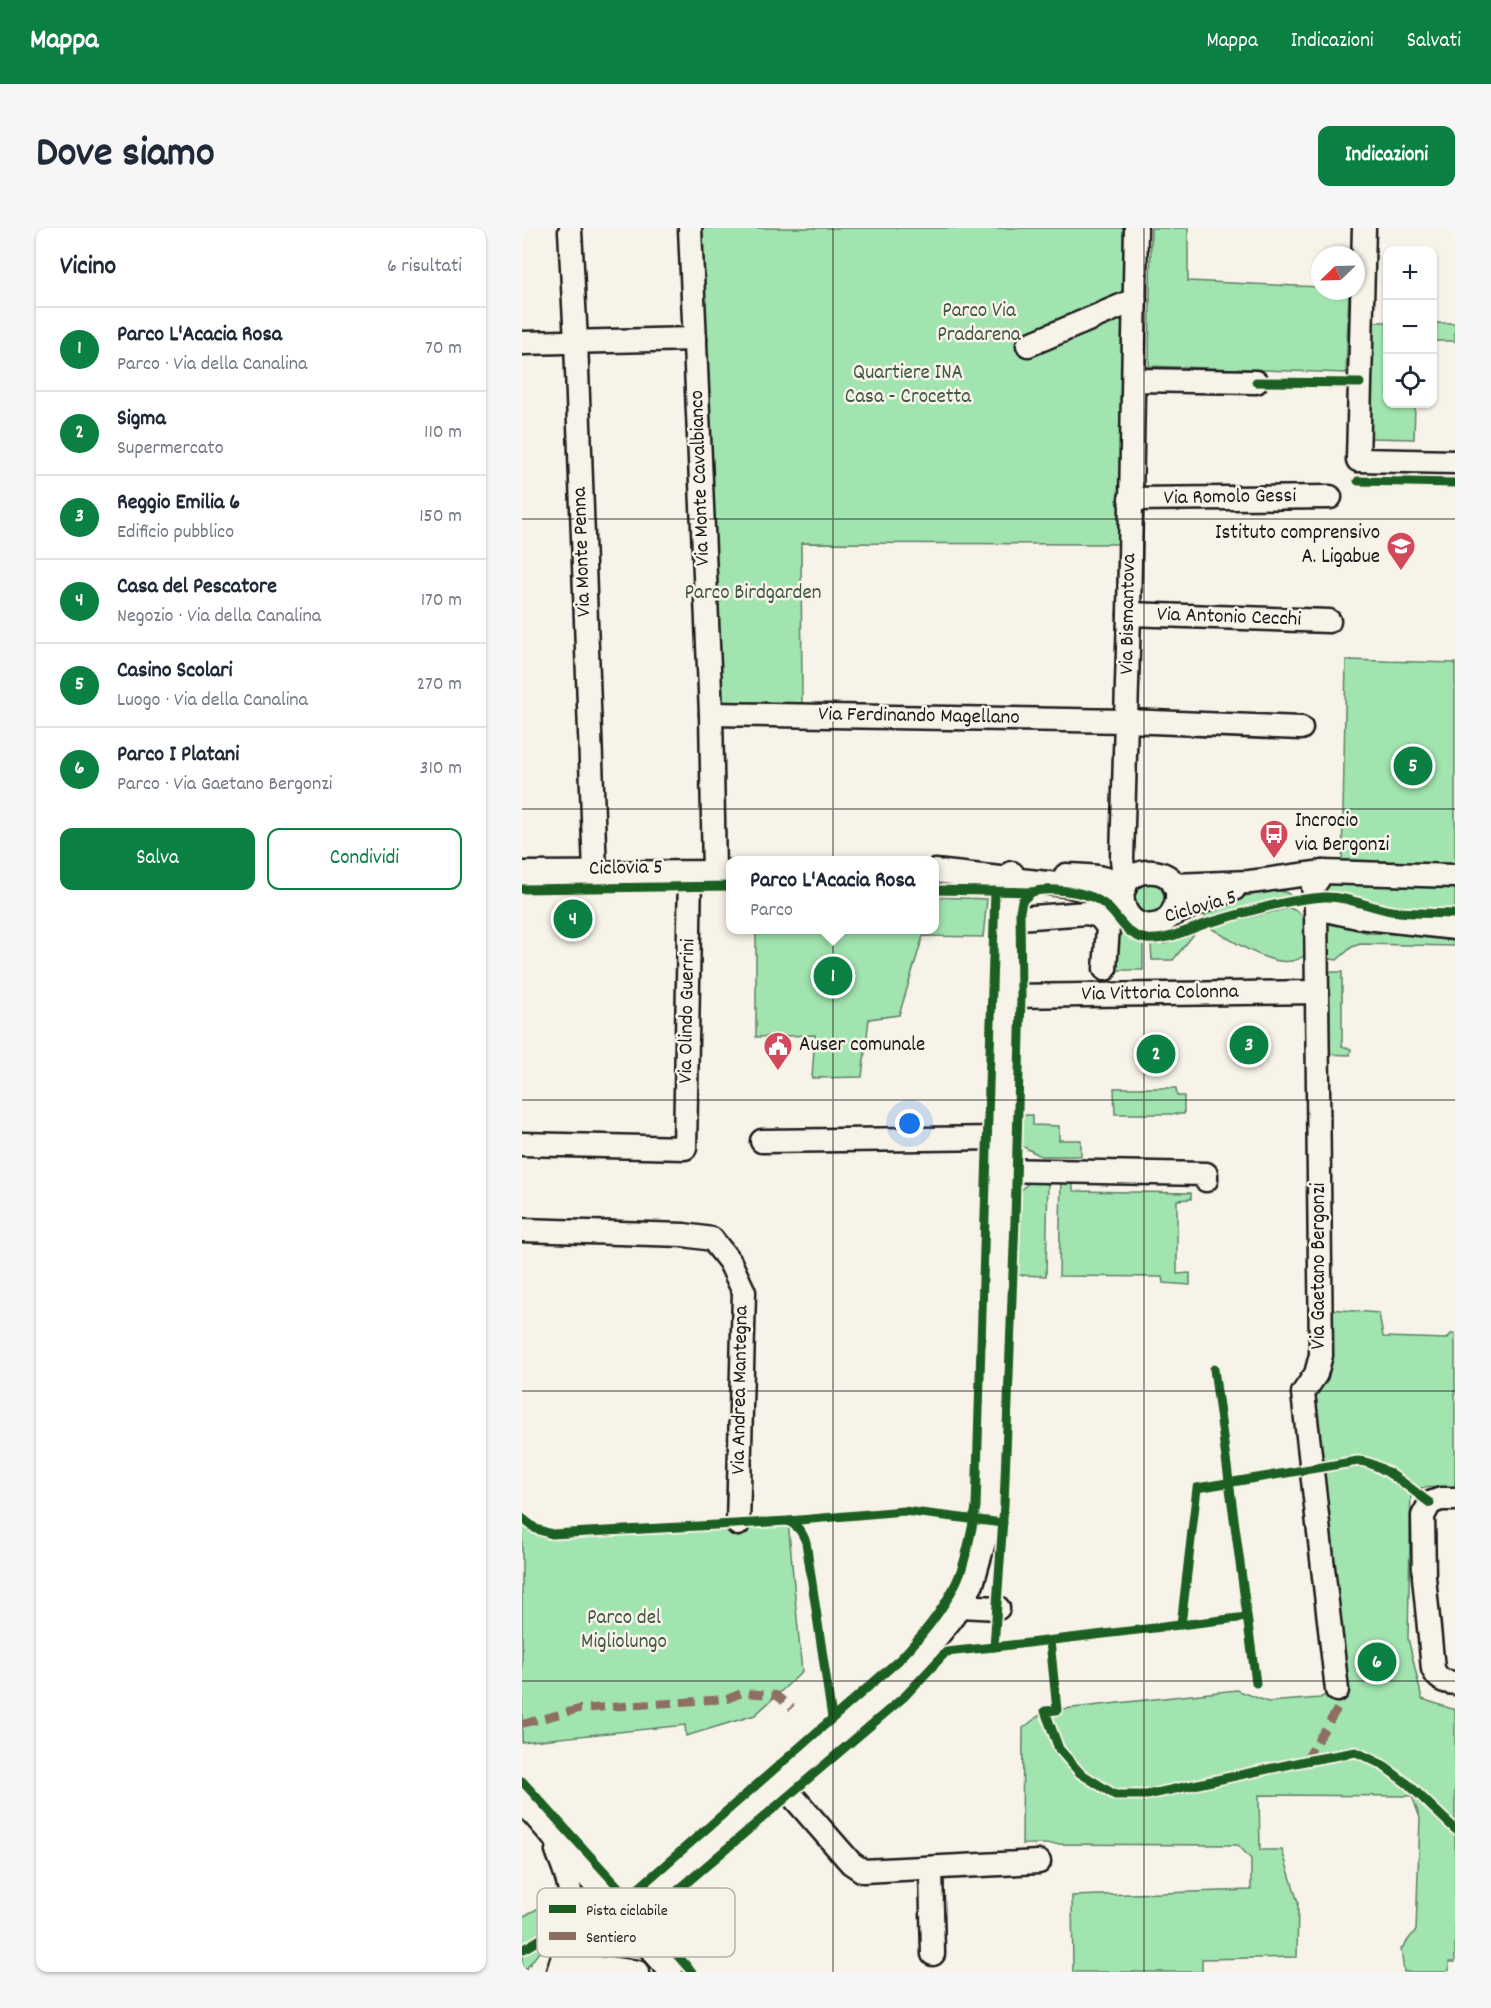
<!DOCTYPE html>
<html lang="it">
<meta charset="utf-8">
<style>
:root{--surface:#fff;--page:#f6f6f7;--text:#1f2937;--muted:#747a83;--line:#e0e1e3;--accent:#0b8043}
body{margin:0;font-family:Dekko,sans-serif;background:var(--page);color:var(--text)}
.controls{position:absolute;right:18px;top:18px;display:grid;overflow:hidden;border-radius:12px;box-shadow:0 2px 4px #0004}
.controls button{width:54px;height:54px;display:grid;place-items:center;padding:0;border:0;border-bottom:2px solid var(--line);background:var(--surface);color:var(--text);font:30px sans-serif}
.compass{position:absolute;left:789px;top:18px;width:54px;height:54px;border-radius:50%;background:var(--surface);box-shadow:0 2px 4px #0004;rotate:247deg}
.you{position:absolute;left:388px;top:896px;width:21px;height:21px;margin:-15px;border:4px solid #fff;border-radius:50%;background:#1a73e8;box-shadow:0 0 0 9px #1a73e833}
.badge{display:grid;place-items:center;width:39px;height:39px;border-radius:50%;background:var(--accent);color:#fff;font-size:20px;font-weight:700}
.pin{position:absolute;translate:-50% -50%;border:3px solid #fff;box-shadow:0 2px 6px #0006}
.popup{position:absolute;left:204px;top:628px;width:213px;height:78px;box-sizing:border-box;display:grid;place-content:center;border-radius:12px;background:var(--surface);filter:drop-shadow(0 2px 4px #0005);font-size:20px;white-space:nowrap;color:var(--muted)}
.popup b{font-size:22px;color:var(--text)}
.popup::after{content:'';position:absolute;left:50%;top:100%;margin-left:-12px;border:12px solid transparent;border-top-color:var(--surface)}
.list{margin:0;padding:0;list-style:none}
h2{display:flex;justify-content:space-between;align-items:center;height:78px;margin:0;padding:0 24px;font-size:26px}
h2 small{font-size:20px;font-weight:400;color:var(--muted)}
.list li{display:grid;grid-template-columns:39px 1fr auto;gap:18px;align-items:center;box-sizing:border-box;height:84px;padding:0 24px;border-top:2px solid var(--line)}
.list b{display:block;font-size:22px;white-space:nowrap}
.list p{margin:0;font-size:20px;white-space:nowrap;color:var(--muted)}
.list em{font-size:20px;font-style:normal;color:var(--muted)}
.actions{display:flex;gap:12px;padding:18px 24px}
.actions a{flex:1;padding:14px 0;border:2px solid var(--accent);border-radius:12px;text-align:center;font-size:21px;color:var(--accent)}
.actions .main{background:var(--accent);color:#fff}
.icon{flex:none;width:33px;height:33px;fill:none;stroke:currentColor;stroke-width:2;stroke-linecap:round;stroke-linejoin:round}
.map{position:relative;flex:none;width:933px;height:1744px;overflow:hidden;border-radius:12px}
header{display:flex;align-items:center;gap:36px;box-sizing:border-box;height:84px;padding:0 30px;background:var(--accent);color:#fff}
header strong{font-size:28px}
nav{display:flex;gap:33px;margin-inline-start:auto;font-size:21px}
.intro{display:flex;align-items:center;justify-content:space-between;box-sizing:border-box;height:144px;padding:0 36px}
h1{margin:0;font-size:42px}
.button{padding:15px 27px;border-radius:12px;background:var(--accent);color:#fff;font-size:21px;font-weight:700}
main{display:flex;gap:36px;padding:0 36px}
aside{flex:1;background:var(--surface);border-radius:12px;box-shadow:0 2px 4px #0004}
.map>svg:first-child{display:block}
.green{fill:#a1e4af;stroke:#5e8066;stroke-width:1.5}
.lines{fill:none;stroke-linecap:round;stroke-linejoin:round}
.minor-casing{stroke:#1c1c1c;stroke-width:27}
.minor{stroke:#f7f3e8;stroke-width:22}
.quiet{stroke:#8d6e63;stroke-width:8;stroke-dasharray:15 8;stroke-linecap:butt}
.cycleway-casing{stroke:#f7f3e8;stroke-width:13}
.cycleway{stroke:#1b5e20;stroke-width:9}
.grid{fill:none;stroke:#1c1c1c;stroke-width:1.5;stroke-opacity:0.55}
.labels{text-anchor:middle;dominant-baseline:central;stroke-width:5;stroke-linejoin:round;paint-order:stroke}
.park-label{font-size:21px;fill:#445848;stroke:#f7f3e8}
.street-label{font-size:21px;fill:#1c1c1c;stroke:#f7f3e8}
.poi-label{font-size:21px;fill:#1c1c1c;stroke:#f7f3e8;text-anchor:start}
.key{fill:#f7f3e8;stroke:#b5b2ab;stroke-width:1.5}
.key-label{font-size:16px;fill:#1c1c1c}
</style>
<header>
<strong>Mappa</strong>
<nav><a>Mappa</a><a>Indicazioni</a><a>Salvati</a></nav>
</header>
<div class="intro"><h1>Dove siamo</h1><a class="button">Indicazioni</a></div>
<main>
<aside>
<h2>Vicino<small>6 risultati</small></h2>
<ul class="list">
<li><span class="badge">1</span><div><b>Parco L'Acacia Rosa</b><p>Parco · Via della Canalina</p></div><em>70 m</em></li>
<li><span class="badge">2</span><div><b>Sigma</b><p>Supermercato</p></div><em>110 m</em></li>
<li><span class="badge">3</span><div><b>Reggio Emilia 6</b><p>Edificio pubblico</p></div><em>150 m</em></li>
<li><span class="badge">4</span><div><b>Casa del Pescatore</b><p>Negozio · Via della Canalina</p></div><em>170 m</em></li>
<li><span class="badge">5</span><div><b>Casino Scolari</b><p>Luogo · Via della Canalina</p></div><em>270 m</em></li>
<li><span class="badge">6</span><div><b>Parco I Platani</b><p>Parco · Via Gaetano Bergonzi</p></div><em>310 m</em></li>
</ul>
<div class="actions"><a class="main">Salva</a><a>Condividi</a></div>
</aside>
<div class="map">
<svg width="933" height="1744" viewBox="0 0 933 1744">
<rect width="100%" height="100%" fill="#f7f3e8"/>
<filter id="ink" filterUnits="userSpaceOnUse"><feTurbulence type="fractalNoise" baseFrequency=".0167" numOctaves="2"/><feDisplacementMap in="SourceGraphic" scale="12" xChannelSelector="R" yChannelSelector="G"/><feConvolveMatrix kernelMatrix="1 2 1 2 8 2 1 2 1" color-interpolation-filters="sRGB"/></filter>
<g filter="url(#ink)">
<g class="green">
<path d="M168 0H605L600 316 279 315 280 475H188Z"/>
<path d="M629 0H666V53L798 59V63H827L824 145 627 138Z"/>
<path d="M849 94H865L866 176H893L892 211 846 210Z"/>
<rect x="911" y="95" width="22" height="18"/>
<path d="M824 432 933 435V637L820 636Z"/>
<path d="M933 646V692L798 675 792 656Z"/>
<circle cx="627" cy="670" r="15"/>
<path d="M755 662 765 665 772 670 683 692V680L706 671Z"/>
<path d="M413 669 465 671 461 709 401 708 377 787 347 791 340 849 290 850 293 807 234 809V702H413Z"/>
<path d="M767 680 775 683 782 689 785 721 783 727C759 748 710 712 687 699Z"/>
<path d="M807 692 846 705 933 708V718L838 716 830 719 815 732 803 730 802 696Z"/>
<path d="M594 699 607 710 621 715V742H594Z"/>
<path d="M673 705 651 732H630L629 717 643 716Z"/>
<path d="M803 744H820V818L829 821 828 827 803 826Z"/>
<path d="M592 860H654L655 868H662V886H593Z"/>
<path d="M492 887H511V897L537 898V912H559V928H519L492 914Z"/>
<path d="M526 950 524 1048 494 1047 496 971C501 954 510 952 526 950Z"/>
<path d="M539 950H551V963L669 965V971L655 972V1046L668 1045V1057L641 1055 640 1049 537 1048Z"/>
<path d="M807 1081 857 1085 861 1109 925 1111 929 1106H933V1259L889 1260 886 1410 900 1471 933 1482V1734H927V1744H882L879 1721 894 1702 898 1590 890 1568 737 1567 738 1622H760L776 1674 775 1729 680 1731V1744H551L550 1668 729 1662V1631L716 1617 500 1616 501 1500 523 1483 715 1462 746 1474 798 1470 821 1457 791 1182 803 1133Z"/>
<path d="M0 1290 14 1301 30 1306 266 1293 280 1444 233 1487 164 1508 163 1497 0 1514Z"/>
<path d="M57 1654 82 1680 59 1697Z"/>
<path d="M28 1674 29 1689 25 1714 4 1741 0 1743V1689Z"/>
<path d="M105 1705 126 1729 102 1726H86L85 1724Z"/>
</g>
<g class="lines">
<g class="minor-casing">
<g id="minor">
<path d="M168 0 189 486 192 644"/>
<path d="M842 0 836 232 933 234"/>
<path d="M48 3 54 113 73 645"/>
<path d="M0 115 173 111"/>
<path d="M506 117 613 72"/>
<path d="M612 152 734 154"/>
<path d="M608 271 808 269"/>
<path d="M607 386 807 393"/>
<path d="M189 486 605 493 779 500"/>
<path d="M413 643 544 657 575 665 602 679"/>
<path d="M801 644 791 659 794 680 799 1127 794 1146 781 1165 815 1462"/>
<path d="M0 645 209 644"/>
<path d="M544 647C565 648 584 647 603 659"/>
<path d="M652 657 728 654 801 644 933 648"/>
<path d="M603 659 600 631 607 386 614 0"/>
<path d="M794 680 836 689 933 700"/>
<path d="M649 687C680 632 584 629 603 681 606 689 614 696 623 697 628 698 633 697 637 696 643 694 647 689 652 686 672 676 692 669 712 661"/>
<path d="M483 691 565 685 577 688 586 699 583 741"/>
<path d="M482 768 795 764"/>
<path d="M240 913 479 910"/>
<path d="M0 916 163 920 168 645"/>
<path d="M479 942 684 946V952"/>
<path d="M0 1002 162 1007 190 1011 208 1034 222 1064 216 1296"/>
<path d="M933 1271H919L908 1275 901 1288 902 1349 911 1441C916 1452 922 1454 933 1455"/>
<path d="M438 1378 476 1380"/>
<path d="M259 1555 329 1635 341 1643 517 1634"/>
<path d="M0 1573 149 1744"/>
<path d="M35 1623C57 1672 52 1695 36 1744"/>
<path d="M409 1640 411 1726"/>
<path d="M45 1744 66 1727 118 1679 383 1448 430 1390 450 1356 465 1303 471 1251 479 942 483 687 485 651 490 645"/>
<path d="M59 1744 85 1740 115 1744"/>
</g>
</g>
<use href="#minor" class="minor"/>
<g class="quiet">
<path d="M0 1496 57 1481 205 1471 220 1465 254 1467 270 1480"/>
<path d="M783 1533 817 1478"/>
</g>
<g class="cycleway-casing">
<g id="cycleway">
<path d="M734 154 838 155"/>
<path d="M836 253 933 255"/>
<path d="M0 661 209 658"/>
<path d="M413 662 510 664C526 659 561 663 576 672 596 682 600 708 625 711 645 713 667 701 686 695 722 685 765 671 802 669 824 668 847 679 869 683 890 686 912 685 933 686"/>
<path d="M692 1141 734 1455"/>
<path d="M0 1290 14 1301 30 1306 266 1293 382 1283 481 1295"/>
<path d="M266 1293C276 1298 280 1304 284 1314L310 1490"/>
<path d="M659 1397 675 1260 836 1233C857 1233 890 1262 908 1275"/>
<path d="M528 1413 535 1482 523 1483 537 1521 558 1545 593 1567H625L783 1533 834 1524 859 1536 886 1556 933 1601"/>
<path d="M472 1419 725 1389"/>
<path d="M0 1553 100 1663 107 1666 127 1687 131 1692 133 1702 170 1744"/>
<path d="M127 1687 383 1468 424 1424 472 1419 482 1277 493 992 499 768 498 683 500 673 510 664"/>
<path d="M0 1722 20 1710 56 1712 78 1694 377 1432C401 1407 427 1376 439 1343 446 1323 450 1301 454 1279L473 663"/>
</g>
</g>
<use href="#cycleway" class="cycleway"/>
</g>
</g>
<path class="grid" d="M311 0V1744M622 0V1744M0 291H933M0 581H933M0 872H933M0 1163H933M0 1453H933"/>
<defs>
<g id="school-pin" transform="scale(1.5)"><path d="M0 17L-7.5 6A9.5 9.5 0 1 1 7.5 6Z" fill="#d1495b" stroke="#f7f3e8"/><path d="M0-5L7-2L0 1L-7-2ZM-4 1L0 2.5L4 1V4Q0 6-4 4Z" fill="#fff"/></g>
<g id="bus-pin" transform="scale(1.5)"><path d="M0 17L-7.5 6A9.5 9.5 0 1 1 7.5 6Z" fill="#d1495b" stroke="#f7f3e8"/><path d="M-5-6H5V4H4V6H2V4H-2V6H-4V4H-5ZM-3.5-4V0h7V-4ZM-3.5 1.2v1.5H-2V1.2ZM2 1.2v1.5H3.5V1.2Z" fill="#fff"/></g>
<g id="civic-pin" transform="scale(1.5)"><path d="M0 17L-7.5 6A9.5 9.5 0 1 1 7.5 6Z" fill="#d1495b" stroke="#f7f3e8"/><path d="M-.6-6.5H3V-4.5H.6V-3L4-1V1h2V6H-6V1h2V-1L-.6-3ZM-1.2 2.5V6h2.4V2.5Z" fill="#fff"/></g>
</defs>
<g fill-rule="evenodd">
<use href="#school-pin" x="879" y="318"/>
<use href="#bus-pin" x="752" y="606"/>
<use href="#civic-pin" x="256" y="818"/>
</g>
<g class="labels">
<g class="park-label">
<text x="457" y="84">Parco Via<tspan x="457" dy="24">Pradarena</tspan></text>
<text x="386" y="146">Quartiere INA<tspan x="386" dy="24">Casa - Crocetta</tspan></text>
<text x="231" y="366">Parco Birdgarden</text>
<text x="102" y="1391">Parco del<tspan x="102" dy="24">Migliolungo</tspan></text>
</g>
<g class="street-label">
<text transform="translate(179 250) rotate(-92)">Via Monte Cavalbianco</text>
<text transform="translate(708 270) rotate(-1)">Via Romolo Gessi</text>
<text transform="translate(61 324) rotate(-92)">Via Monte Penna</text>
<text transform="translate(607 386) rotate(-89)">Via Bismantova</text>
<text transform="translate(707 390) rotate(2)">Via Antonio Cecchi</text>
<text transform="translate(397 489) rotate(1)">Via Ferdinando Magellano</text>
<text transform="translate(104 641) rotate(-1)">Ciclovia 5</text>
<text transform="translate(679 680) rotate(-16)">Ciclovia 5</text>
<text transform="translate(638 766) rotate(-1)">Via Vittoria Colonna</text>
<text transform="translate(166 783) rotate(-89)">Via Olindo Guerrini</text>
<text transform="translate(798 1038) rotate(-90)">Via Gaetano Bergonzi</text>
<text transform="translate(219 1162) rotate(-89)">Via Andrea Mantegna</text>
</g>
<g class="poi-label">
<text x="858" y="306" text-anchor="end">Istituto comprensivo<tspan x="858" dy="24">A. Ligabue</tspan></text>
<text x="773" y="594">Incrocio<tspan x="773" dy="24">via Bergonzi</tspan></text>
<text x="277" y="818">Auser comunale</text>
</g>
</g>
<rect x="15" y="1660" width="198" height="69" rx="9" class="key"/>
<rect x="27" y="1677" width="27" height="8" fill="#1b5e20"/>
<rect x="27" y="1704" width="27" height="8" fill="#8d6e63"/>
<g class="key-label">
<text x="64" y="1687">Pista ciclabile</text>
<text x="64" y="1714">Sentiero</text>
</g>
</svg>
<div class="controls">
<button>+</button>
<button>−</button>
<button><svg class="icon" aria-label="locate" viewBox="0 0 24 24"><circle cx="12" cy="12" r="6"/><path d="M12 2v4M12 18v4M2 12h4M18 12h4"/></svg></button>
</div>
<svg class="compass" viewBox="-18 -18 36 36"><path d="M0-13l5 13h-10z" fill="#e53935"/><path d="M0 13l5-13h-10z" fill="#747a83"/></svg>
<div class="you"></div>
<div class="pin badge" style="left:311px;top:748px">1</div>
<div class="popup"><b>Parco L'Acacia Rosa</b>Parco</div>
<div class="pin badge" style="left:634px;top:826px">2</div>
<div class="pin badge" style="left:727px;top:817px">3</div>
<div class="pin badge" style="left:51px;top:691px">4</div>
<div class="pin badge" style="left:891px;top:538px">5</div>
<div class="pin badge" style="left:855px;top:1434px">6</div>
</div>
</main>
